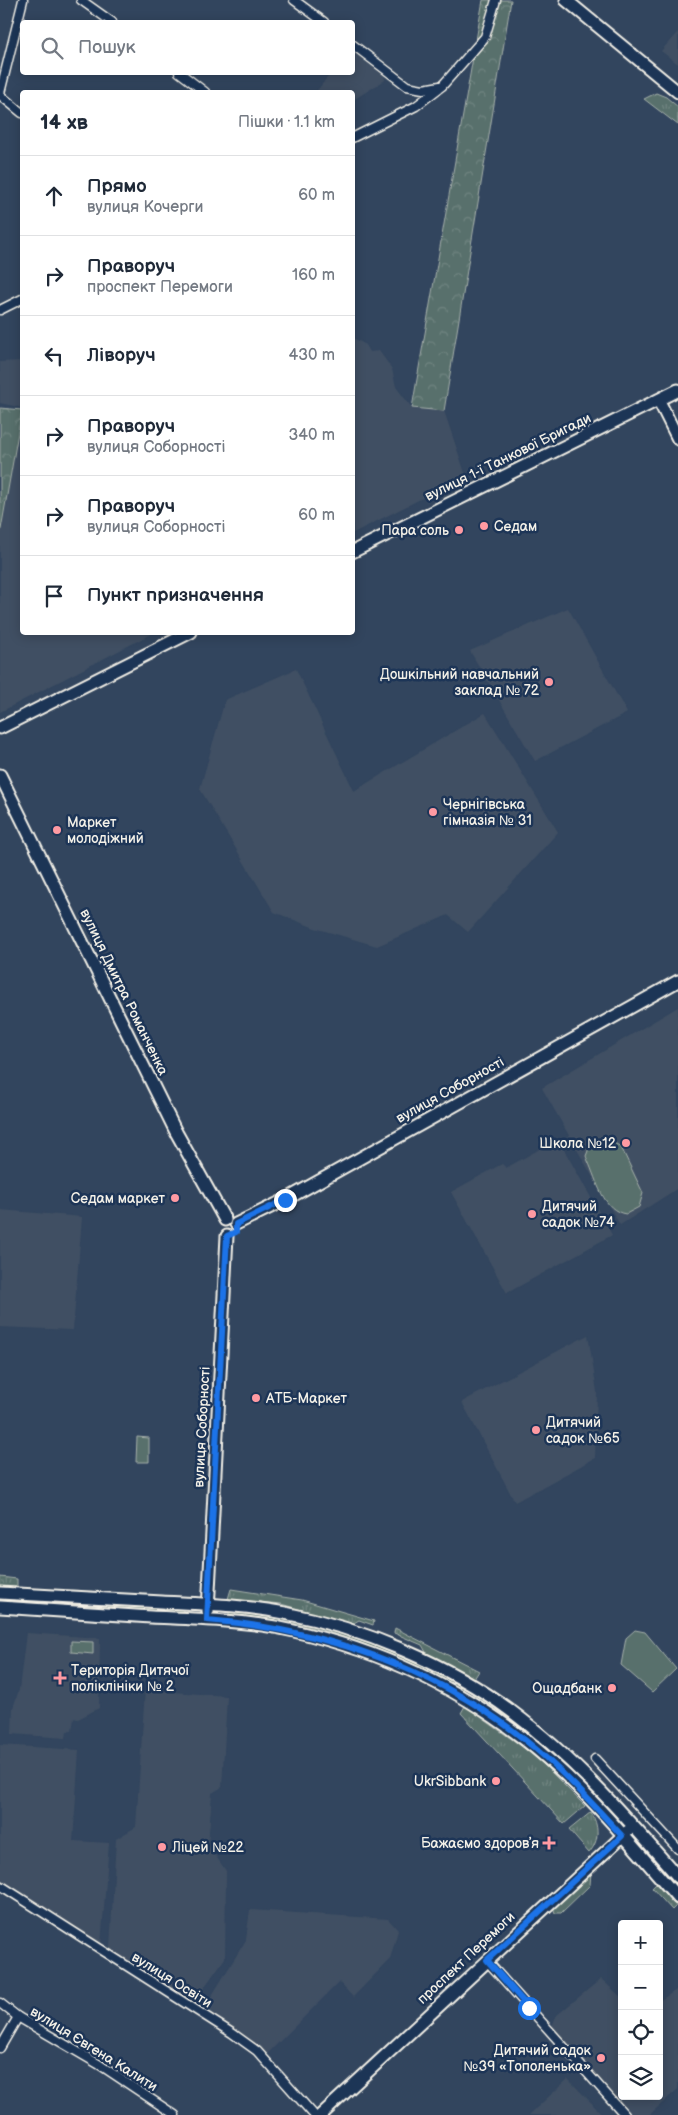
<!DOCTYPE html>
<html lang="uk">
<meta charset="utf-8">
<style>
:root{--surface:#fff;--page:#f2f2f3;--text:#1f2937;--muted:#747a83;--line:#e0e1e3}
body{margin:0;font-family:"Balsamiq Sans",sans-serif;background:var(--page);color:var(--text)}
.controls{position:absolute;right:15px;bottom:15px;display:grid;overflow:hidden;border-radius:5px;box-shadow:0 2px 12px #0003}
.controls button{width:45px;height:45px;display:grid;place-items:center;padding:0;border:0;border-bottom:1px solid var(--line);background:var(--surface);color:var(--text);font:25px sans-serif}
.stop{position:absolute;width:15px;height:15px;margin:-11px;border:4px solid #1a73e8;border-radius:50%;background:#fff}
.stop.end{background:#1a73e8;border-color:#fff;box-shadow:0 1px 5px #0008}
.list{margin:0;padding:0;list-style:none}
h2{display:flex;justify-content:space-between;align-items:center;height:65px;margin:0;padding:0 20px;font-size:21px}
h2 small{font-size:16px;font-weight:400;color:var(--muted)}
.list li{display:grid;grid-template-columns:32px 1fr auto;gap:15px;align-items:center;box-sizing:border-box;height:80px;padding:0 20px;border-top:1px solid var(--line)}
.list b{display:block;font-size:19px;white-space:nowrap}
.list p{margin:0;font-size:16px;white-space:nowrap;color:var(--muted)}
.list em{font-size:16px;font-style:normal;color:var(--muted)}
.icon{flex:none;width:28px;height:28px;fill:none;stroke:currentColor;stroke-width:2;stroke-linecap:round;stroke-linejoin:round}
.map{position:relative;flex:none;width:678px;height:2115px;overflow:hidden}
.search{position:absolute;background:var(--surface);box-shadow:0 2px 12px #0003;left:20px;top:20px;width:335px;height:55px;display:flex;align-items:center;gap:12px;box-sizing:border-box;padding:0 18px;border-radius:5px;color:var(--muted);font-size:19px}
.panel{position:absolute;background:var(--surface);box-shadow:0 2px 12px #0003;left:20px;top:90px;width:335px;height:545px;border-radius:5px}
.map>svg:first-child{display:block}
.built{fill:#415063}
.grass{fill:url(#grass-tufts);stroke:#a6b0aa}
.forest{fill:url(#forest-crowns);stroke:#a6b0aa}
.green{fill:#58706c;stroke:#a6b0aa}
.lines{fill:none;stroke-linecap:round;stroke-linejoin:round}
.street-casing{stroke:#f4f1e8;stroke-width:11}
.secondary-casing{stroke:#f4f1e8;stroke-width:15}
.street{stroke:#1d3557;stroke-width:8}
.secondary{stroke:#1d3557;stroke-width:11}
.route{stroke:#1a73e8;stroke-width:6}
.poi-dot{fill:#ff9aa2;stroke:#1d3557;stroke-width:2}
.labels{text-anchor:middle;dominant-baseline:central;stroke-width:5;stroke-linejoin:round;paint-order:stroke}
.street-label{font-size:14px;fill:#f4f1e8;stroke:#1d3557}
.poi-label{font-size:14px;fill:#f4f1e8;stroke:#1d3557;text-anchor:start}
</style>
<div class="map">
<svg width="678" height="2115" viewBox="0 0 678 2115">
<defs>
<pattern id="grass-tufts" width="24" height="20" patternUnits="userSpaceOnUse" patternTransform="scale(1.25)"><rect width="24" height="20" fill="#58706c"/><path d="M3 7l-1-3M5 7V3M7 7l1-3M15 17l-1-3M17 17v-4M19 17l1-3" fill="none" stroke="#718581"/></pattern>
<pattern id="forest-crowns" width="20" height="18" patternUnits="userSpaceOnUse" patternTransform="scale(1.25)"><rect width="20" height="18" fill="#58706c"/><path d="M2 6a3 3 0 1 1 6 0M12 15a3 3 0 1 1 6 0" fill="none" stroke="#718581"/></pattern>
</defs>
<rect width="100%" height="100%" fill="#32455e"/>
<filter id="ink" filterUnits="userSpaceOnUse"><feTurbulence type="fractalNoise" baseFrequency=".02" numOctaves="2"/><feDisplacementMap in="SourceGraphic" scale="10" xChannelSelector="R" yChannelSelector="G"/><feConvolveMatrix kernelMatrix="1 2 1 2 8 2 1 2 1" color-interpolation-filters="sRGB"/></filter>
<g filter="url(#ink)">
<g class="built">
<path d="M678 32V64L661 51Z"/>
<path d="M353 52 384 76 385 80 353 100 352 92H316L331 73 352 72Z"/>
<path d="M353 338 366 345 370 352 379 351 392 369 396 387 412 408 444 411 466 476 353 533Z"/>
<path d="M22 361V632L153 633 0 712V537L22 410 19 407 0 403V362Z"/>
<path d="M568 608 627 713 535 761 470 651Z"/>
<path d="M296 669 354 791 485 713 558 832 468 932 448 915 377 946 315 928 274 912 200 789 225 700Z"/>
<path d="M678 1007V1188L620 1225 542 1088Z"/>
<path d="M558 1139 612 1235 507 1293 451 1192 502 1164 506 1168Z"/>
<path d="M0 1210 82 1217 73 1330 0 1327Z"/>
<path d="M588 1335 597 1392 595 1458 515 1502 462 1402Z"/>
<path d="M26 1633 100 1638 99 1708 78 1719 74 1718 72 1731H67L66 1738 12 1734 13 1708 19 1690Z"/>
<path d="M145 1690 227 1696 222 1787 212 1793 208 1845 226 1871 225 1958 193 2003 110 1949 116 1839 136 1827Z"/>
<path d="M0 1745 79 1750 73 1841 109 1843 101 1944 0 1881Z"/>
<path d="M250 1910 388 1919 398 1930 390 1959 353 1997 339 1982 267 2054 205 2007 246 1940Z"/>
<path d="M601 1979 622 1998V2096H659V2001L678 1989V2089L649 2115H632L552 2027 556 2016Z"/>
<path d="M568 2079 603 2115H529Z"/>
</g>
<g class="grass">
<path d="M656 93 666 97 678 107V125L644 99Z"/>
<path d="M0 1577 17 1579V1588L0 1586Z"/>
<path d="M231 1589 302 1600 374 1621 373 1625 359 1620 352 1624 281 1604 228 1599Z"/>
<path d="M24 1600 183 1609V1612H178L23 1603Z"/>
<path d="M229 1612C245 1614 262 1614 279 1617 340 1625 410 1658 465 1687L463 1691C407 1660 345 1632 282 1621 264 1618 246 1617 229 1615Z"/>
<path d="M395 1628 479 1671 474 1679 427 1654 422 1645 394 1633Z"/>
<path d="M474 1692C521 1718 560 1758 598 1795L595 1797C557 1760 519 1721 472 1696Z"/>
<path d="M465 1706 534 1755 585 1806 564 1824 461 1713Z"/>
<path d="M591 1812C599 1826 600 1840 589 1853L569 1830Z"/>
<path d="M632 1833 678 1886V1890L630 1835Z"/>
<path d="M591 1872 590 1885 561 1913H555L553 1907Z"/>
<path d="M656 1884 676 1906 672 1910 652 1888Z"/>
</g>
<g class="forest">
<path d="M483 0H511L444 411 412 408Z"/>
<path d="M0 408 22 410 0 535Z"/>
</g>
<g class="green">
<path d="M606 1138 621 1147 643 1193 639 1207 626 1214C603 1211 597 1181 588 1161L586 1156 591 1143Z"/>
<path d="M137 1437 149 1438V1462H136Z"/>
<path d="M635 1630 645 1632 676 1669 652 1692 621 1665 626 1638Z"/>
<path d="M71 1641 93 1642V1654L71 1652Z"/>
</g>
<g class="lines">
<g class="street-casing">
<g id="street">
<path d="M81 0 112 22"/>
<path d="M294 0 324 22"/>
<path d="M352 44 407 86 423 89 440 86"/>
<path d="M179 72 205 92"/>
<path d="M0 93 23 0"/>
<path d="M0 95 22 113"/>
<path d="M352 138 416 106 442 86 485 37 496 0"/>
<path d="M0 310 22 299"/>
<path d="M595 1759 678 1849"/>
<path d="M0 1885 232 2033 257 2051 314 2115"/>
<path d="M487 1961 625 2115"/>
<path d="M0 2003 18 2017 100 2065 175 2115"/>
<path d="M0 2048 18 2017"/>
</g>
</g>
<g class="secondary-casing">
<g id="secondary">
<path d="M566 0 678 92"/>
<path d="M659 401 678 439"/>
<path d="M352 552 678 390"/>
<path d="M0 728 191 632"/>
<path d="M0 775 176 1132 225 1220"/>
<path d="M236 1224 285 1200 678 981"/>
<path d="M0 1593C54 1596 108 1599 162 1602 203 1604 245 1605 285 1613 362 1628 448 1664 511 1711 574 1758 627 1818 678 1877"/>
<path d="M0 1607C50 1610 101 1614 151 1617 192 1619 234 1620 275 1627 365 1645 451 1682 524 1739 582 1784 630 1843 678 1898"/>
<path d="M208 1611 227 1236"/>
<path d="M321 2115 628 1831"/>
</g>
</g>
<use href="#street" class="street"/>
<use href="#secondary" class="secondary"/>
</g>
</g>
<g class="lines" filter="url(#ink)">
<path class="route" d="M285 1200 236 1224V1232L227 1236 207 1620C322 1629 434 1667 525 1740 561 1769 591 1802 622 1836L487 1960 529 2008"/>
</g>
<g class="poi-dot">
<circle cx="484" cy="526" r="5"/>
<circle cx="459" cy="530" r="5"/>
<circle cx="549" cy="682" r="5"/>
<circle cx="433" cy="812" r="5"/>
<circle cx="57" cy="830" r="5"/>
<circle cx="626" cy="1143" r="5"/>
<circle cx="175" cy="1198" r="5"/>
<circle cx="532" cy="1214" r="5"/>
<circle cx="256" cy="1398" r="5"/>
<circle cx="536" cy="1430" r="5"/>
<path d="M57.5 1670.5h5v5h5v5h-5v5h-5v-5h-5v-5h5z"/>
<circle cx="612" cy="1688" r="5"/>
<circle cx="496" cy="1781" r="5"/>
<path d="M546.5 1835.5h5v5h5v5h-5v5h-5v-5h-5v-5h5z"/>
<circle cx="162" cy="1847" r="5"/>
<circle cx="601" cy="2058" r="5"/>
</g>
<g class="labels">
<g class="street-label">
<text transform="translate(508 457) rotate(-26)">вулиця 1-ї Танкової Бригади</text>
<text transform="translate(124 992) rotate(64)">вулиця Дмитра Романченка</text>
<text transform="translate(450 1090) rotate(-29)">вулиця Соборності</text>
<text transform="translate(202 1427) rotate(-87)">вулиця Соборності</text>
<text transform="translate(466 1958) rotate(-43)">проспект Перемоги</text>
<text transform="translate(172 1980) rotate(32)">вулиця Освіти</text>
<text transform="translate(94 2049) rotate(32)">вулиця Євгена Калити</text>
</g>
<g class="poi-label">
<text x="494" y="526">Седам</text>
<text x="449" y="530" text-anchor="end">Пара соль</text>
<text x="539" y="674" text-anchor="end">Дошкільний навчальний<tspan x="539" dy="16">заклад № 72</tspan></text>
<text x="443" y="804">Чернігівська<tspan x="443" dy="16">гімназія № 31</tspan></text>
<text x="67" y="822">Маркет<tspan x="67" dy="16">молодіжний</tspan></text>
<text x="616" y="1143" text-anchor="end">Школа №12</text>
<text x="165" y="1198" text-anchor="end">Седам маркет</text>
<text x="542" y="1206">Дитячий<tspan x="542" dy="16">садок №74</tspan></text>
<text x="266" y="1398">АТБ-Маркет</text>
<text x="546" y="1422">Дитячий<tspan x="546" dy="16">садок №65</tspan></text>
<text x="71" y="1670">Територія Дитячої<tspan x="71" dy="16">поліклініки № 2</tspan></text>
<text x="602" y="1688" text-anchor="end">Ощадбанк</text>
<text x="486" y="1781" text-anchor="end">UkrSibbank</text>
<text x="539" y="1843" text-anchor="end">Бажаємо здоровʼя</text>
<text x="172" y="1847">Ліцей №22</text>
<text x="591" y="2050" text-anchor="end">Дитячий садок<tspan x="591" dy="16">№39 «Тополенька»</tspan></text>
</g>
</g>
</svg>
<div class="controls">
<button>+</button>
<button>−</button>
<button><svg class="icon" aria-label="locate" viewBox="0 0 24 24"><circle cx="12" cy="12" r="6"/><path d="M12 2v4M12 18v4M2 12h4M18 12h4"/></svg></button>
<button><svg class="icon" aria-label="layers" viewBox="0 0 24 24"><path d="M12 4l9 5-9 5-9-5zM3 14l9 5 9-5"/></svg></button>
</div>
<div class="stop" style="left:529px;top:2008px"></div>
<div class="stop end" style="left:285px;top:1200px"></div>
<div class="search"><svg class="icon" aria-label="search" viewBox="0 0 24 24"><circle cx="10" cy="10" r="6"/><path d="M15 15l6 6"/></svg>Пошук</div>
<section class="panel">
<h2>14 хв<small>Пішки · 1.1 km</small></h2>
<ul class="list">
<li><svg class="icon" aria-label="ahead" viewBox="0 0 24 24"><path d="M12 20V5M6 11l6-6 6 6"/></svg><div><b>Прямо</b><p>вулиця Кочерги</p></div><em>60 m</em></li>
<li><svg class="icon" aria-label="right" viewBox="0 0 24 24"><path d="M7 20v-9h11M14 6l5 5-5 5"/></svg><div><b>Праворуч</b><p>проспект Перемоги</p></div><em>160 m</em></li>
<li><svg class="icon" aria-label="left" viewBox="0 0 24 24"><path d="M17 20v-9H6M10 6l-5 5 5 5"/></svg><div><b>Ліворуч</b></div><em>430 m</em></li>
<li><svg class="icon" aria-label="right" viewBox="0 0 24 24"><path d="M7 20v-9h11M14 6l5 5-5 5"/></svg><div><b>Праворуч</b><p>вулиця Соборності</p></div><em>340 m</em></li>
<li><svg class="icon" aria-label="right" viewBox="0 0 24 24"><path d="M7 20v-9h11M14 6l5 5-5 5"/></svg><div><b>Праворуч</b><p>вулиця Соборності</p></div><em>60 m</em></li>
<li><svg class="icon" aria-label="arrive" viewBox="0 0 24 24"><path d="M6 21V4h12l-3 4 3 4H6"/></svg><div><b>Пункт призначення</b></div></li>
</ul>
</section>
</div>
